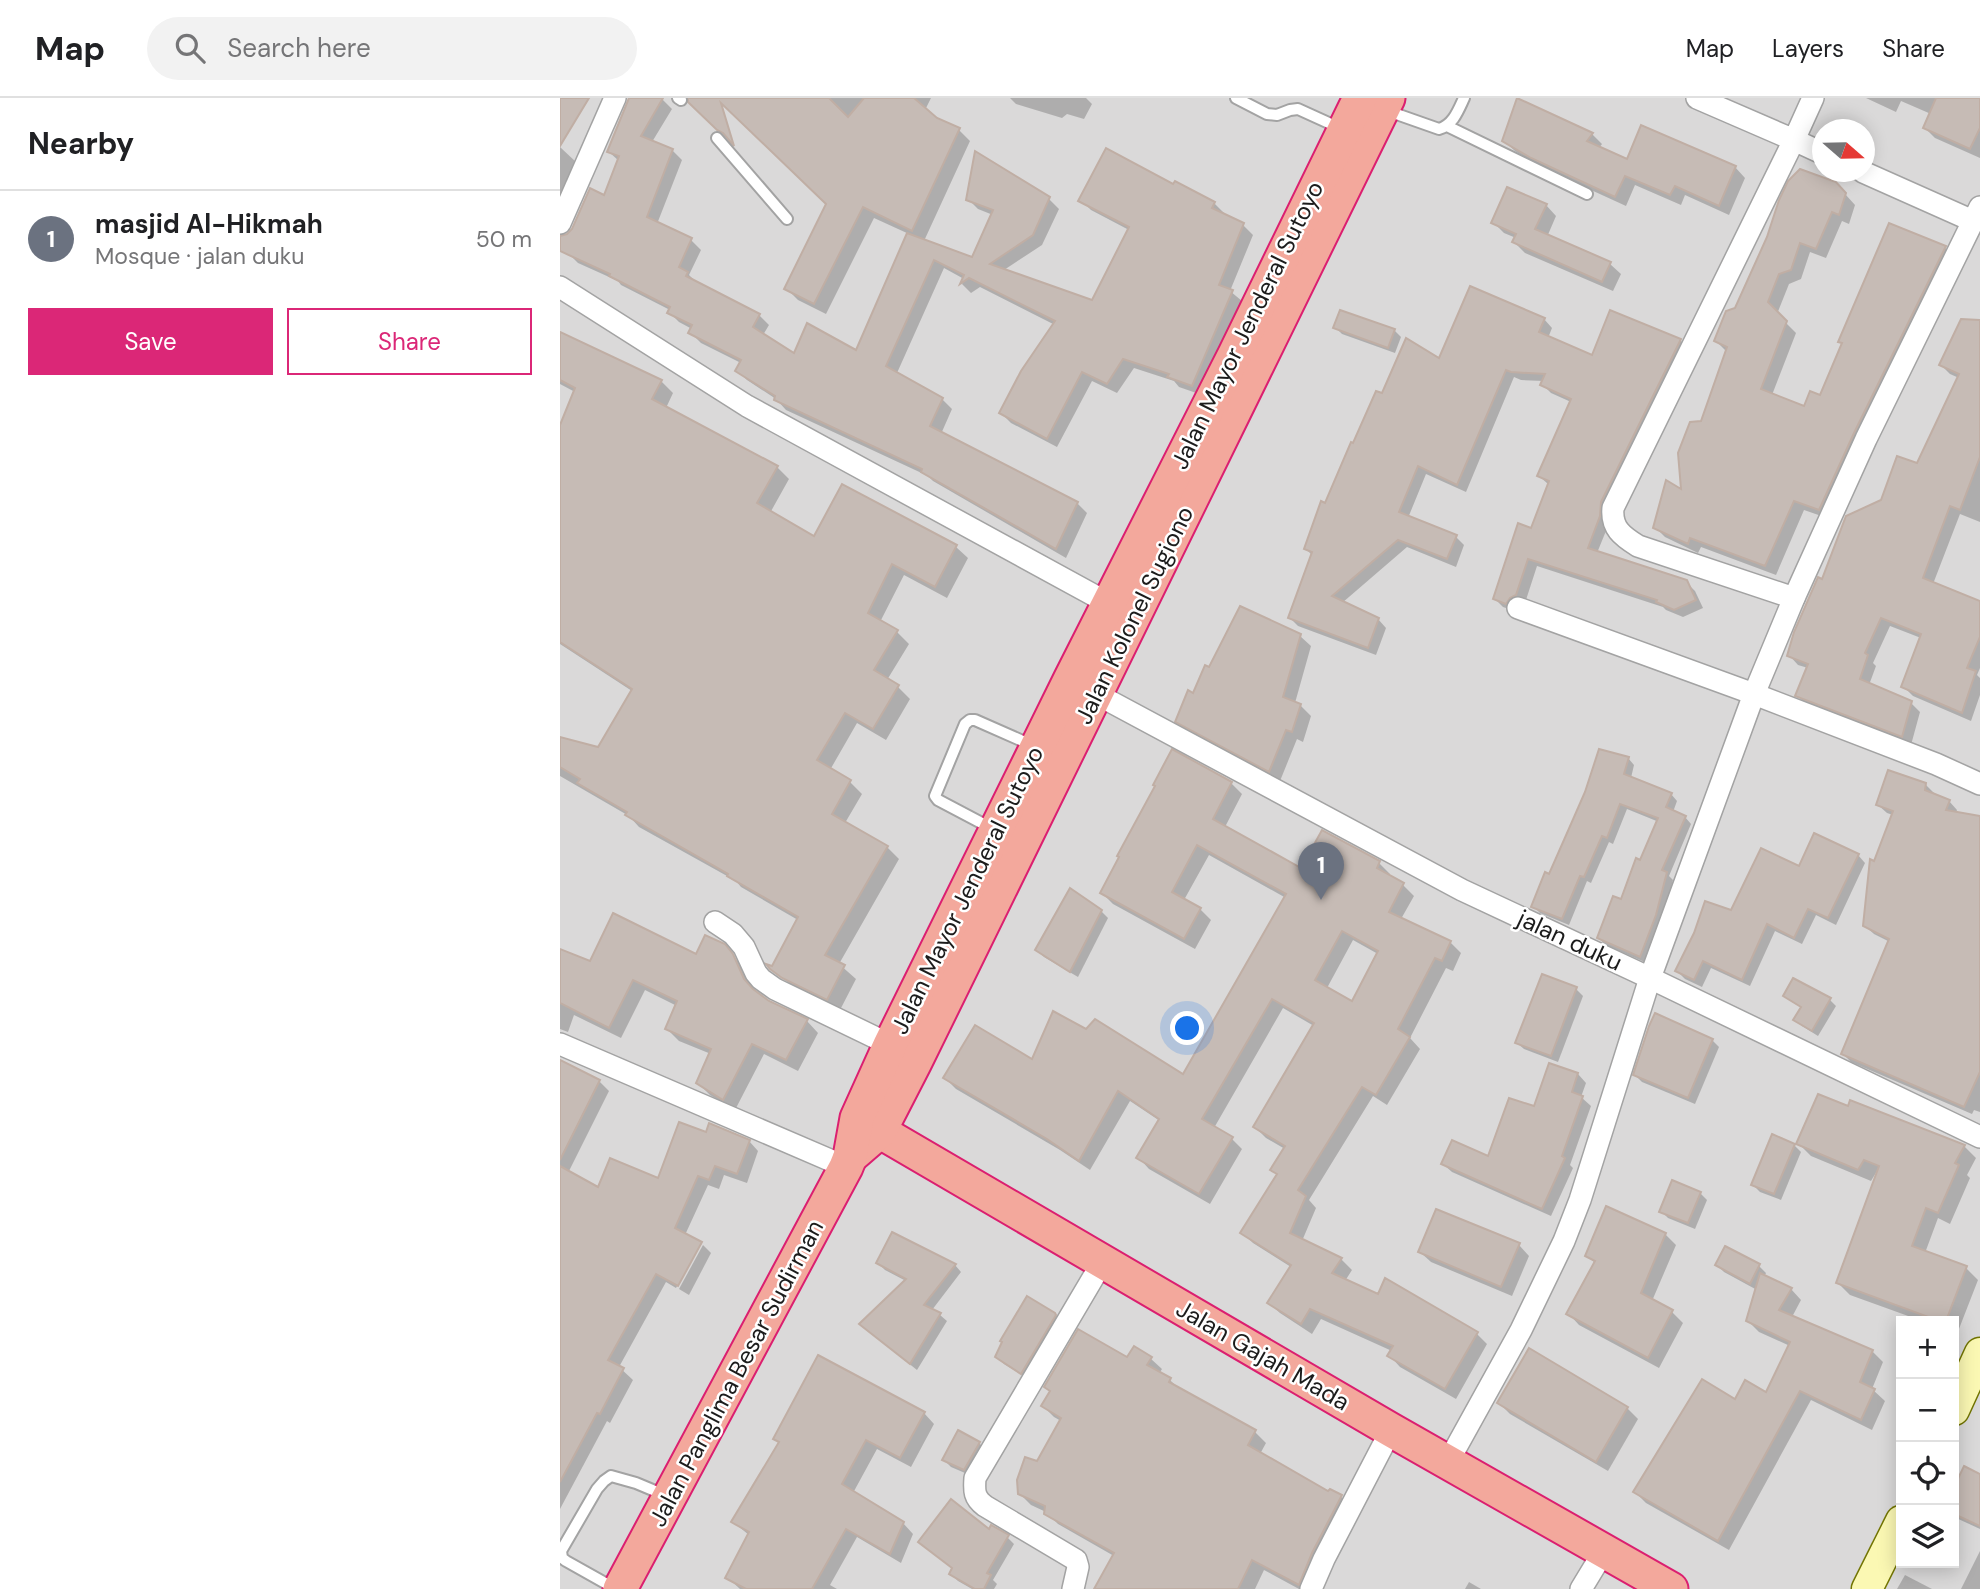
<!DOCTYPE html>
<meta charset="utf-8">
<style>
:root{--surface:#fff;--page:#f2f2f2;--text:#202124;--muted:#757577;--line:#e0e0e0;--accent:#db2777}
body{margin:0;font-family:"DM Sans",sans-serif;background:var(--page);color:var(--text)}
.controls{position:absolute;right:21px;bottom:21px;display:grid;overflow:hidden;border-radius:0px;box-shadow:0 4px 18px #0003}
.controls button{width:63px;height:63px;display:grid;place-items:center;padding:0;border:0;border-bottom:2px solid var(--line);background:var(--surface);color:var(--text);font:35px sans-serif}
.compass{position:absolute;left:1252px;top:21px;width:63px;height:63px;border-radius:50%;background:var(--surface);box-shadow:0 4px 18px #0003;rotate:110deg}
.you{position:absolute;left:628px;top:931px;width:24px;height:24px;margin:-18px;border:5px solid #fff;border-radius:50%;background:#1a73e8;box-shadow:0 0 0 10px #1a73e833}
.badge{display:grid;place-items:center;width:46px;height:46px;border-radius:50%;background:var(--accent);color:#fff;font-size:23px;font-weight:700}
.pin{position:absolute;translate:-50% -58px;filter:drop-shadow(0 2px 4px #0008)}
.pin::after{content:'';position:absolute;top:37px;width:24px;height:21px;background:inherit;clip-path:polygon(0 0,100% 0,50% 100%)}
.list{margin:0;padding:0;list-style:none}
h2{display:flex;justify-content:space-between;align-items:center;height:91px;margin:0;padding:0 28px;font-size:30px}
h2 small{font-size:23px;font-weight:400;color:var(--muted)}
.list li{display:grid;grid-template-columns:46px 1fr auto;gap:21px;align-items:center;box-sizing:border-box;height:98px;padding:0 28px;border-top:2px solid var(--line)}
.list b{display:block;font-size:26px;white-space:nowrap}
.list p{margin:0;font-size:23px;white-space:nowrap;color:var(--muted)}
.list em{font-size:23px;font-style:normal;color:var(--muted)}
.actions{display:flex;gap:14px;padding:21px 28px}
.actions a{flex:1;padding:16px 0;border:2px solid var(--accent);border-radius:0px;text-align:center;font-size:24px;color:var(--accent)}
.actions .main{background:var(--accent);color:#fff}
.icon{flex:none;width:38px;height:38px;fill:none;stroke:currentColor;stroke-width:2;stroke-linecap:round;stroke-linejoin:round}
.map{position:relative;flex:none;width:1420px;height:1491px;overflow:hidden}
header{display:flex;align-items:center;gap:42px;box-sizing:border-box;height:98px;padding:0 35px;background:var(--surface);border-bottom:2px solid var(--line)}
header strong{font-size:33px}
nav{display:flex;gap:38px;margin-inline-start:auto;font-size:24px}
.search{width:490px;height:63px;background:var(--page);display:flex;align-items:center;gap:18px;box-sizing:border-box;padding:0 24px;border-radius:38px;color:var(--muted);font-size:26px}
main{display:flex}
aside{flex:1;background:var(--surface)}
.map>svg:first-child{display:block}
.residential{fill:#dad9d9;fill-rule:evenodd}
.shadow{fill:#0003;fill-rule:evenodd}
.building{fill:#c6bbb5;stroke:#c0aea4;stroke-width:2;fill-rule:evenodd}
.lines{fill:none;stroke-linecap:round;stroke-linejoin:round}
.service-casing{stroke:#a3a3a3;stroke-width:14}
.minor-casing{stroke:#a3a3a3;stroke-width:24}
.secondary-casing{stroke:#727502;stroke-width:33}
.trunk-casing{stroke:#db1f70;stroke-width:37}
.service{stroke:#fff;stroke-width:10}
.minor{stroke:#fff;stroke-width:21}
.secondary{stroke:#fbf8b3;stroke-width:30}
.trunk{stroke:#f3a89c;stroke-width:33}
.labels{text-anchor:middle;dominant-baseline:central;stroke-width:5;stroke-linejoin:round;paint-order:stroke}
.street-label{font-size:24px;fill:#1c1c1c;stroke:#fff}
</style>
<header>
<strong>Map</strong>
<div class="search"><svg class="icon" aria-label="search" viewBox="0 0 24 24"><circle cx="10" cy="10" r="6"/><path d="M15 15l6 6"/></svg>Search here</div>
<nav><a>Map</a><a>Layers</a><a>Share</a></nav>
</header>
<main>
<aside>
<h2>Nearby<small></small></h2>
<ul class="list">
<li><span class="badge" style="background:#6b7280">1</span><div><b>masjid Al-Hikmah</b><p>Mosque · jalan duku</p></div><em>50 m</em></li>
</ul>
<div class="actions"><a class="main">Save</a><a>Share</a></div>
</aside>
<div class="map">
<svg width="1420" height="1491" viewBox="0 0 1420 1491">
<rect width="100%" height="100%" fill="#eee9e2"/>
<path class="residential" d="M0 0H1420V1491H0ZM1262 32H1304V74H1262ZM1341 1223H1394V1465H1341Z"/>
<g class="shadow">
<path d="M70 0H101L112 11 92 44 112 52 122 62 97 126 131 142 141 152 129 177 137 185 199 217 209 227 203 237 235 257 297 254 349 136 314 120 266 216 238 202 226 190 268 106 170 11 171 15 156 0H371L365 12 374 20 399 32 410 43 364 143 413 161 433 117 418 111 408 101H489L499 111 482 147 444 172 533 204 569 132 531 112 521 102 614 88 654 105 664 115 663 118 683 127 693 137 670 193 682 203 642 297 619 289 614 283 574 270 557 295 532 283 497 349 451 325 441 315 495 227 420 189 411 195 402 186 404 181 384 170 337 275 382 301 392 311 381 336 517 405 527 415 506 460 373 383 368 378 226 312 216 301 187 282 177 272 181 265 141 245 131 235 132 231 119 224 109 214 110 212 61 187 58 183 18 165 8 155 45 99 59 63 49 54Z"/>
<path d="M450 0H526L532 6 524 21 507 16 502 20 456 6Z"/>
<path d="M1306 0H1420V60L1375 40 1365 30 1371 16 1341 3 1336 14Z"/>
<path d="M1032 36 1042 46 1039 50 1068 63 1175 69 1185 80 1169 117 1125 97 1121 107 1075 87 1066 108 983 70 955 53 944 43Z"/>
<path d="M0 49 17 65 0 114Z"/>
<path d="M1276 86 1295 107 1289 126 1282 123 1266 160 1250 154 1241 181 1229 186 1217 216 1236 235 1212 297 1245 310 1261 299 1283 247 1280 243 1385 150 1395 160 1270 421 1244 412 1216 477 1141 449 1138 455 1105 439 1095 429 1123 394 1143 324 1167 254 1156 243 1177 211Z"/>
<path d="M986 107 996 118 987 139 1050 166 1061 176 1053 193 965 155 954 144 956 140 944 135 933 124Z"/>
<path d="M984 221 992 230 988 240 1033 260 1120 242 1128 250 1048 428 1037 455 1126 484 1135 493 1143 510 1123 519 1106 512 1103 509 977 468 965 505 955 513 943 509 935 501 972 432 988 386 979 378 1011 304 991 295 983 287 984 283 961 282 954 279 906 394 866 376 848 420 896 439 904 447 896 469 847 449 782 505 818 521 826 530 816 557 738 528 730 520 752 457 746 451 794 347 823 297 880 262Z"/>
<path d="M1420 223V424L1400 416 1373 486 1420 505V570L1417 577 1420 580V597L1411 623 1353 598 1343 588 1361 540 1330 528 1313 565 1316 568 1309 587 1351 605 1360 614 1351 647 1246 606 1237 597 1248 570 1238 567 1229 557 1263 484 1322 403 1358 367 1399 280 1390 276 1381 267Z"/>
<path d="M775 229 834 232 841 239 835 255 782 236Z"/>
<path d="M0 236 101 283 113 295 106 310 217 369 229 381 210 415 255 441 396 449 408 460 387 500 344 477 320 524 337 534 349 546 327 582 338 589 350 601 326 642 297 625 270 672 290 684 302 696 285 725 327 749 339 761 279 866 296 881 280 912 236 891 211 870 238 822 181 789 176 783 79 729 69 718 0 678V641L39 651 72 593 0 546V332L15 294 0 286Z"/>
<path d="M740 538 751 548 735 605 740 607 751 618 743 644 737 641 720 683 628 634 618 623 650 571Z"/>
<path d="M1068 660 1074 667 1071 680 1111 696 1117 703 1113 714 1125 719 1131 726 1109 778 1113 782 1102 825 1087 865 1045 847 1039 840 1062 804 1099 724 1067 711 1053 746 1049 744 1031 785 1027 783 1009 827 980 815 973 808 990 778Z"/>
<path d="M671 685 682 696 665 729 741 772 819 765 830 776 829 778 843 787 854 798 841 821 890 844 901 855 893 873 886 870 850 940 860 951 827 1007 813 998 749 1102 756 1110 742 1143 781 1161 792 1172 785 1183 916 1235 927 1246 896 1301 840 1269 830 1258 832 1253 761 1221 752 1236 720 1215 709 1205 731 1169 693 1145 682 1134 718 1077 712 1072 725 1051 706 1040 695 1029 754 928 723 910 654 1030 671 1040 682 1051 650 1106 589 1071 579 1060 600 1023 570 1003 530 1072 500 1052 396 991 385 980 473 963 527 933 623 978 726 800 649 757 624 802 640 811 651 822 635 851 553 806 542 795ZM793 842 818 856 792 905 767 890Z"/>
<path d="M1365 686 1374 695 1373 697 1389 703 1397 712 1396 715 1420 720V1014L1414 1012 1412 1016 1291 964 1283 956 1330 844 1314 836 1305 828 1315 765 1333 717 1327 715 1318 707Z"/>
<path d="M1298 757 1305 765 1276 827 1256 817 1242 846 1215 833 1190 888 1151 870 1142 889 1125 881 1117 873 1172 814 1239 770Z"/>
<path d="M541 813 548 820 518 879 484 859 477 852Z"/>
<path d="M164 848 184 870 196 895 208 904 247 923 258 935 238 973 204 956 175 1012 150 997 138 985 151 956 119 943 107 931 117 908 85 892 61 940 14 917 8 934 0 931V853L31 865 137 858Z"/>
<path d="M1016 891 1023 898 998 964 964 951 957 945Z"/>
<path d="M1225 897 1270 902 1276 908 1258 938 1242 928 1236 922 1242 910Z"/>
<path d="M1152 942 1159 949 1135 1006 1082 984 1075 977Z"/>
<path d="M1018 976 1026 985 1021 999 1031 1008 1010 1067 1013 1070 991 1118 892 1074 883 1066 929 1060 975 1011Z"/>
<path d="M39 983 49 993 8 1075 39 1091 99 1082 147 1036 189 1043 198 1053 187 1085 164 1077 159 1091 148 1087 125 1137 142 1147H139L116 1190 106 1184 59 1269 73 1282 50 1325 47 1323 0 1411V986Z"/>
<path d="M1239 1046 1404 1048 1416 1060 1407 1077 1410 1080 1390 1126 1378 1120 1365 1155 1406 1170 1418 1182 1397 1236 1394 1235V1223H1362L1290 1197 1278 1185 1319 1074 1317 1073 1311 1083 1251 1058Z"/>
<path d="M1234 1047 1241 1054 1221 1102 1200 1094 1193 1087Z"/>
<path d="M1140 1095 1147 1102 1135 1131 1108 1120 1101 1113Z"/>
<path d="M1105 1136 1116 1147 1092 1203 1112 1214 1123 1225 1099 1270 1019 1227 1009 1216 1036 1166 1027 1157Z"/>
<path d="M143 1147 151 1155 129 1197 119 1191Z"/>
<path d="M959 1147 969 1158 952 1198 871 1164 860 1154Z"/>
<path d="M1166 1150 1199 1168 1206 1175 1204 1179 1231 1191 1241 1202 1232 1219 1312 1253 1323 1264 1312 1291 1325 1303 1312 1332 1251 1302 1169 1452 1086 1405 1075 1394 1175 1303 1207 1296 1230 1248 1199 1234 1188 1223 1197 1192 1164 1174 1157 1167Z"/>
<path d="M318 1165 395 1167 401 1174 372 1212 380 1217 387 1223 357 1272 308 1233 346 1183 325 1172Z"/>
<path d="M494 1216 502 1223 469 1281 444 1266 437 1259 444 1244Z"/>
<path d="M590 1260 602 1271 599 1276 610 1282 620 1292 695 1334 706 1345 700 1356 769 1396 770 1393 781 1399 792 1410 753 1491H739L704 1472 695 1491H536L554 1458 498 1426 486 1414 471 1407 459 1395 501 1323 494 1319 483 1308 491 1294 486 1289 568 1262Z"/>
<path d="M939 1305 1067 1310 1078 1321 1048 1373 950 1316Z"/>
<path d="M364 1315 374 1326 351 1369 317 1351 293 1395 343 1425 353 1436 341 1465 297 1439 270 1487 277 1491H180L167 1479 189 1437 173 1424 220 1345 216 1341Z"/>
<path d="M399 1334 419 1345 426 1352 412 1378 391 1369 384 1362Z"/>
<path d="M1405 1370 1420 1378V1431L1394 1419V1393Z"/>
<path d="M429 1433 447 1439 454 1446 433 1482 437 1486 434 1491H412L398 1483 391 1476Z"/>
<path d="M1420 1453V1491H1401Z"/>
<path d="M1345 1477 1372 1491H1337Z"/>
<path d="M909 1484 921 1491H905Z"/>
</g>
<g class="building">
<path d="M0 0H29L0 48Z"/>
<path d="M69 0H103L81 38 113 51 87 119 132 140 119 169 128 174 126 178 200 216 193 229 234 255 247 225 296 252 347 135 412 159 433 112 406 102 415 53 490 99 473 137 430 166 532 202 569 129 518 103 546 50 613 86 615 83 655 104 652 110 684 125 659 187 673 192 632 288 607 279 609 276 563 261 547 286 522 274 487 341 439 315 461 273 495 223 409 180 400 186 404 177 374 162 326 268 383 300 370 328 518 404 496 451 361 374 362 371 214 302 215 298 175 273 181 262 128 235 132 227 107 215 110 209 49 178 50 176 0 153V138L7 136 12 131 30 90 44 97 59 58 47 54Z"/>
<path d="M128 0H269L288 19 304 0H354L377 20 400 30 352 133 303 109 254 206 224 191 266 106 161 5 174 48 163 35 157 32 128 4Z"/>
<path d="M957 0 1033 35 1027 43 1067 61 1081 27 1176 68 1159 108 1115 88 1110 97 1065 78 1055 99 971 60 942 43Z"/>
<path d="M1376 0H1420V30L1410 51 1363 30Z"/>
<path d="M1240 71 1276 84 1286 95 1279 117 1272 114 1256 151 1240 145 1231 172 1219 176 1208 204 1227 223 1201 291 1244 308 1250 293 1260 297 1282 245 1278 244 1329 125 1386 148 1294 335 1259 412 1234 403 1205 468 1130 440 1128 446 1093 430 1106 382 1121 391 1118 355 1130 324 1141 323 1167 249 1154 243 1166 213 1175 210 1207 139 1219 102 1228 83Z"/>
<path d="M947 89 987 106 975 131 1051 164 1042 184 952 144 956 136 931 125Z"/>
<path d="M910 188 985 220 979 234 1032 257 1050 212 1121 241 1041 404 1040 418 1028 450 1127 482 1136 502 1114 512 1096 504 1097 502 968 461 956 497 950 500 946 506 933 501 958 425 971 430 989 383 977 378 1011 301 980 287 985 276 951 274 946 272 897 387 858 368 839 414 897 437 887 461 838 442 772 498 819 520 808 550 728 520 752 454 744 451 761 403 765 405 791 344 793 345 816 293 822 295 846 240 879 260Z"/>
<path d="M780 212 835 231 828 250 773 230Z"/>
<path d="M1401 221 1420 222V359L1400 412 1390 408 1363 480 1420 503V539L1407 570 1416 573 1402 615 1341 589 1361 536 1321 520 1305 555 1308 557 1300 581 1352 603 1342 639 1235 598 1248 566 1227 558 1234 534 1258 479 1262 481 1286 418 1321 402 1337 358 1357 365 1399 276 1379 267Z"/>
<path d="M0 234 102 282 92 301 218 368 197 405 254 438 282 386 397 447 375 489 332 466 308 515 338 532 314 572 339 587 313 631 285 615 257 662 291 682 272 716 328 748 265 857 285 867 267 902 222 880 210 871 206 866 212 868 238 819 167 778 168 776 65 717 67 714 17 685 20 681 0 669V639L38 649 72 591 0 544V327L15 290 0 282Z"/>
<path d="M680 508 741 536 723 599 741 606 732 634 726 632 709 674 615 624 628 592 633 595 645 567 649 569Z"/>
<path d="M612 651 672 684 653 721 741 770 762 732 820 763 817 770 844 785 829 814 891 843 882 863 875 860 838 931 850 939 816 997 802 989 738 1092 746 1098 730 1135 782 1160 772 1175 818 1196 825 1180 918 1234 885 1291 827 1258 833 1248 750 1211 741 1226 707 1205 731 1167 680 1135 717 1076 710 1072 725 1048 693 1029 754 925 712 901 642 1021 673 1039 639 1096 576 1060 599 1021 558 993 519 1063 487 1041 383 980 415 927 472 961 493 913 526 931 535 921 623 976 726 796 637 747 612 794 641 810 624 841 540 795 559 759 557 758 595 688 593 687ZM782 833 818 853 792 903 755 882Z"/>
<path d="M1039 651 1069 659 1064 676 1112 695 1106 709 1126 718 1102 772 1107 774 1096 817 1080 859 1037 840 1053 798 1061 801 1076 760 1080 762 1098 720 1060 706 1047 740 1042 738 1024 779 1020 778 1002 821 971 809 985 774 989 776 1011 726 1025 694Z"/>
<path d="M1328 672 1366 685 1365 692 1390 702 1386 712 1420 718V974L1404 1009 1281 956 1329 841 1303 828 1310 761 1314 763 1333 713 1316 707Z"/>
<path d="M1254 735 1299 756 1268 820 1248 811 1234 840 1207 826 1182 882 1143 863 1134 882 1115 873 1134 835 1145 803 1171 812 1201 750 1239 768Z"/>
<path d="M510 790 542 812 510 874 475 852Z"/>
<path d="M53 815 136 856 145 837 165 846 173 856 184 881 193 891 209 903 248 921 226 962 192 946 163 1002 136 985 151 951 105 931 117 903 73 882 49 930 0 905V851L30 863Z"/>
<path d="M982 876 1017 889 991 958 955 945Z"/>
<path d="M1233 880 1271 900 1252 933 1233 922 1241 909 1223 898Z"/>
<path d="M1095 915 1153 941 1128 1000 1073 977 1089 928Z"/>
<path d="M0 962 40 982 0 1062Z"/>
<path d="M989 965 1018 975 1012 994 1023 998 1002 1058 1005 1060 982 1111 881 1066 892 1042 928 1058 949 1000 974 1008Z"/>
<path d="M1258 996 1288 1008 1290 1002 1405 1047 1395 1065 1399 1067 1378 1115 1366 1110 1352 1148 1407 1168 1386 1223H1379L1276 1185 1319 1068 1304 1062 1298 1072 1236 1046Z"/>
<path d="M119 1024 146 1034 149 1025 190 1042 177 1076 155 1068 149 1082 138 1078 115 1130 142 1144 118 1188 96 1176 48 1262 64 1270 40 1316 37 1315 0 1384V1068L38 1089 50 1060 98 1080Z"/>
<path d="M1212 1036 1235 1046 1214 1096 1191 1087Z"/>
<path d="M1112 1082 1141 1094 1128 1125 1099 1114Z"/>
<path d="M1046 1108 1106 1135 1081 1195 1113 1212 1088 1260 1006 1216 1035 1163 1025 1158Z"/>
<path d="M876 1111 960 1145 941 1189 858 1154Z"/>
<path d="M332 1134 396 1166 364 1207 381 1215 350 1266 299 1226 346 1181 316 1165Z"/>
<path d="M1165 1148 1200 1166 1190 1186 1155 1167Z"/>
<path d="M1200 1175 1232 1190 1219 1212 1313 1252 1300 1284 1315 1291 1301 1322 1240 1293 1158 1443 1073 1394 1142 1281 1175 1301 1185 1282 1206 1294 1230 1244 1186 1223Z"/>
<path d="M467 1198 495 1215 496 1217 461 1276 435 1259 442 1244 440 1243Z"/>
<path d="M518 1231 567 1259 574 1248 592 1259 587 1267 611 1280 609 1284 696 1332 688 1347 768 1393 770 1391 782 1397 752 1455 739 1487 692 1462 678 1491H534L554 1455 484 1416 485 1408 458 1396 457 1382 465 1359 477 1363 501 1320 481 1308 490 1293 484 1289Z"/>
<path d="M969 1250 1068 1309 1036 1364 937 1305Z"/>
<path d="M258 1257 365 1314 340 1360 306 1342 282 1386 344 1424 330 1456 286 1431 252 1491H186L165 1480 189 1434 171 1424 219 1344 213 1341Z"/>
<path d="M398 1332 420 1344 404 1372 382 1362Z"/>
<path d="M1404 1368 1420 1376V1428L1394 1416V1389Z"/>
<path d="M391 1401 429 1431 431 1427 449 1437 427 1475 431 1477 424 1491H415L389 1476 392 1470 358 1444Z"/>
</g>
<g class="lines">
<g class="service-casing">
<g id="service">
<path d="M118 0 121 2"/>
<path d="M676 0 707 16 717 17 730 12 738 11 782 31"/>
<path d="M825 12 879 31C893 27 898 13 904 0"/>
<path d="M887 28 1027 96"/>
<path d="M157 40 227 121"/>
<path d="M433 731 378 702 375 698 405 626 410 622H415L474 648"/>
<path d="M56 1491 6 1463 2 1460 1 1453 37 1391 44 1383 51 1378 76 1385 107 1398"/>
</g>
</g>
<g class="minor-casing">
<g id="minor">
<path d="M1137 0 1234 42 1253 0"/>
<path d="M1303 74 1413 123"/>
<path d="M0 125 55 0"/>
<path d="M0 189 187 308 559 511"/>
<path d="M1234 500 1078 448C1062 438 1051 430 1053 410L1234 42 1262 55"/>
<path d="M958 510 1194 596 1376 666 1420 686"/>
<path d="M527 591 902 792 1090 880 1420 1039"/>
<path d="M155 824 173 836 184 849 196 875 201 881 215 891 339 951"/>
<path d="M0 946 286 1069"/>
<path d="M888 1364 961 1232 1004 1143 1020 1102 1090 880 1194 596 1234 500 1306 341 1420 109"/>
<path d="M513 1491 518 1469 516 1462 425 1408C414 1400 414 1393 415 1380L543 1163"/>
<path d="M751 1491 764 1461 831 1332"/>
<path d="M1021 1491 1044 1453"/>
</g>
</g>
<g class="secondary-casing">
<g id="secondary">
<path d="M1394 1312 1420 1255"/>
<path d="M1307 1491 1341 1423"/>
</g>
</g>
<g class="trunk-casing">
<g id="trunk">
<path d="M302 1023 831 1332 1111 1491"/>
<path d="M290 1059 319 1034 355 964 828 0"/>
<path d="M60 1491 286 1069 290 1059 297 1020 330 947 510 582 675 256 800 0"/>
</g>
</g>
<use href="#service" class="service"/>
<use href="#minor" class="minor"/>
<use href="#secondary" class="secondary"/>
<use href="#trunk" class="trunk"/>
</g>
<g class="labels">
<g class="street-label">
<text transform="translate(687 227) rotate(-64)">Jalan Mayor Jenderal Sutoyo</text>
<text transform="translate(574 517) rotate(-64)">Jalan Kolonel Sugiono</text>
<text transform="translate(407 792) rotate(-64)">Jalan Mayor Jenderal Sutoyo</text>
<text transform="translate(1010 842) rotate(25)">jalan duku</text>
<text transform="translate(703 1257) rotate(30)">Jalan Gajah Mada</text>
<text transform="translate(176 1275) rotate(-62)">Jalan Panglima Besar Sudirman</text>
</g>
</g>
</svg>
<div class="controls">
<button>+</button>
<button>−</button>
<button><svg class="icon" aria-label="locate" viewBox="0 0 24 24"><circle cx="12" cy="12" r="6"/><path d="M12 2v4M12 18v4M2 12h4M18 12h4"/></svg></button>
<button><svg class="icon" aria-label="layers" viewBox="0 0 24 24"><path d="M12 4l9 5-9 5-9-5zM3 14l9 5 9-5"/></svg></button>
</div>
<svg class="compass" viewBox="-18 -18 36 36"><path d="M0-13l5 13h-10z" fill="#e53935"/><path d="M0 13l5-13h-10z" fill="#757577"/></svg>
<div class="you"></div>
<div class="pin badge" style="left:761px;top:802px;background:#6b7280">1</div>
</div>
</main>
